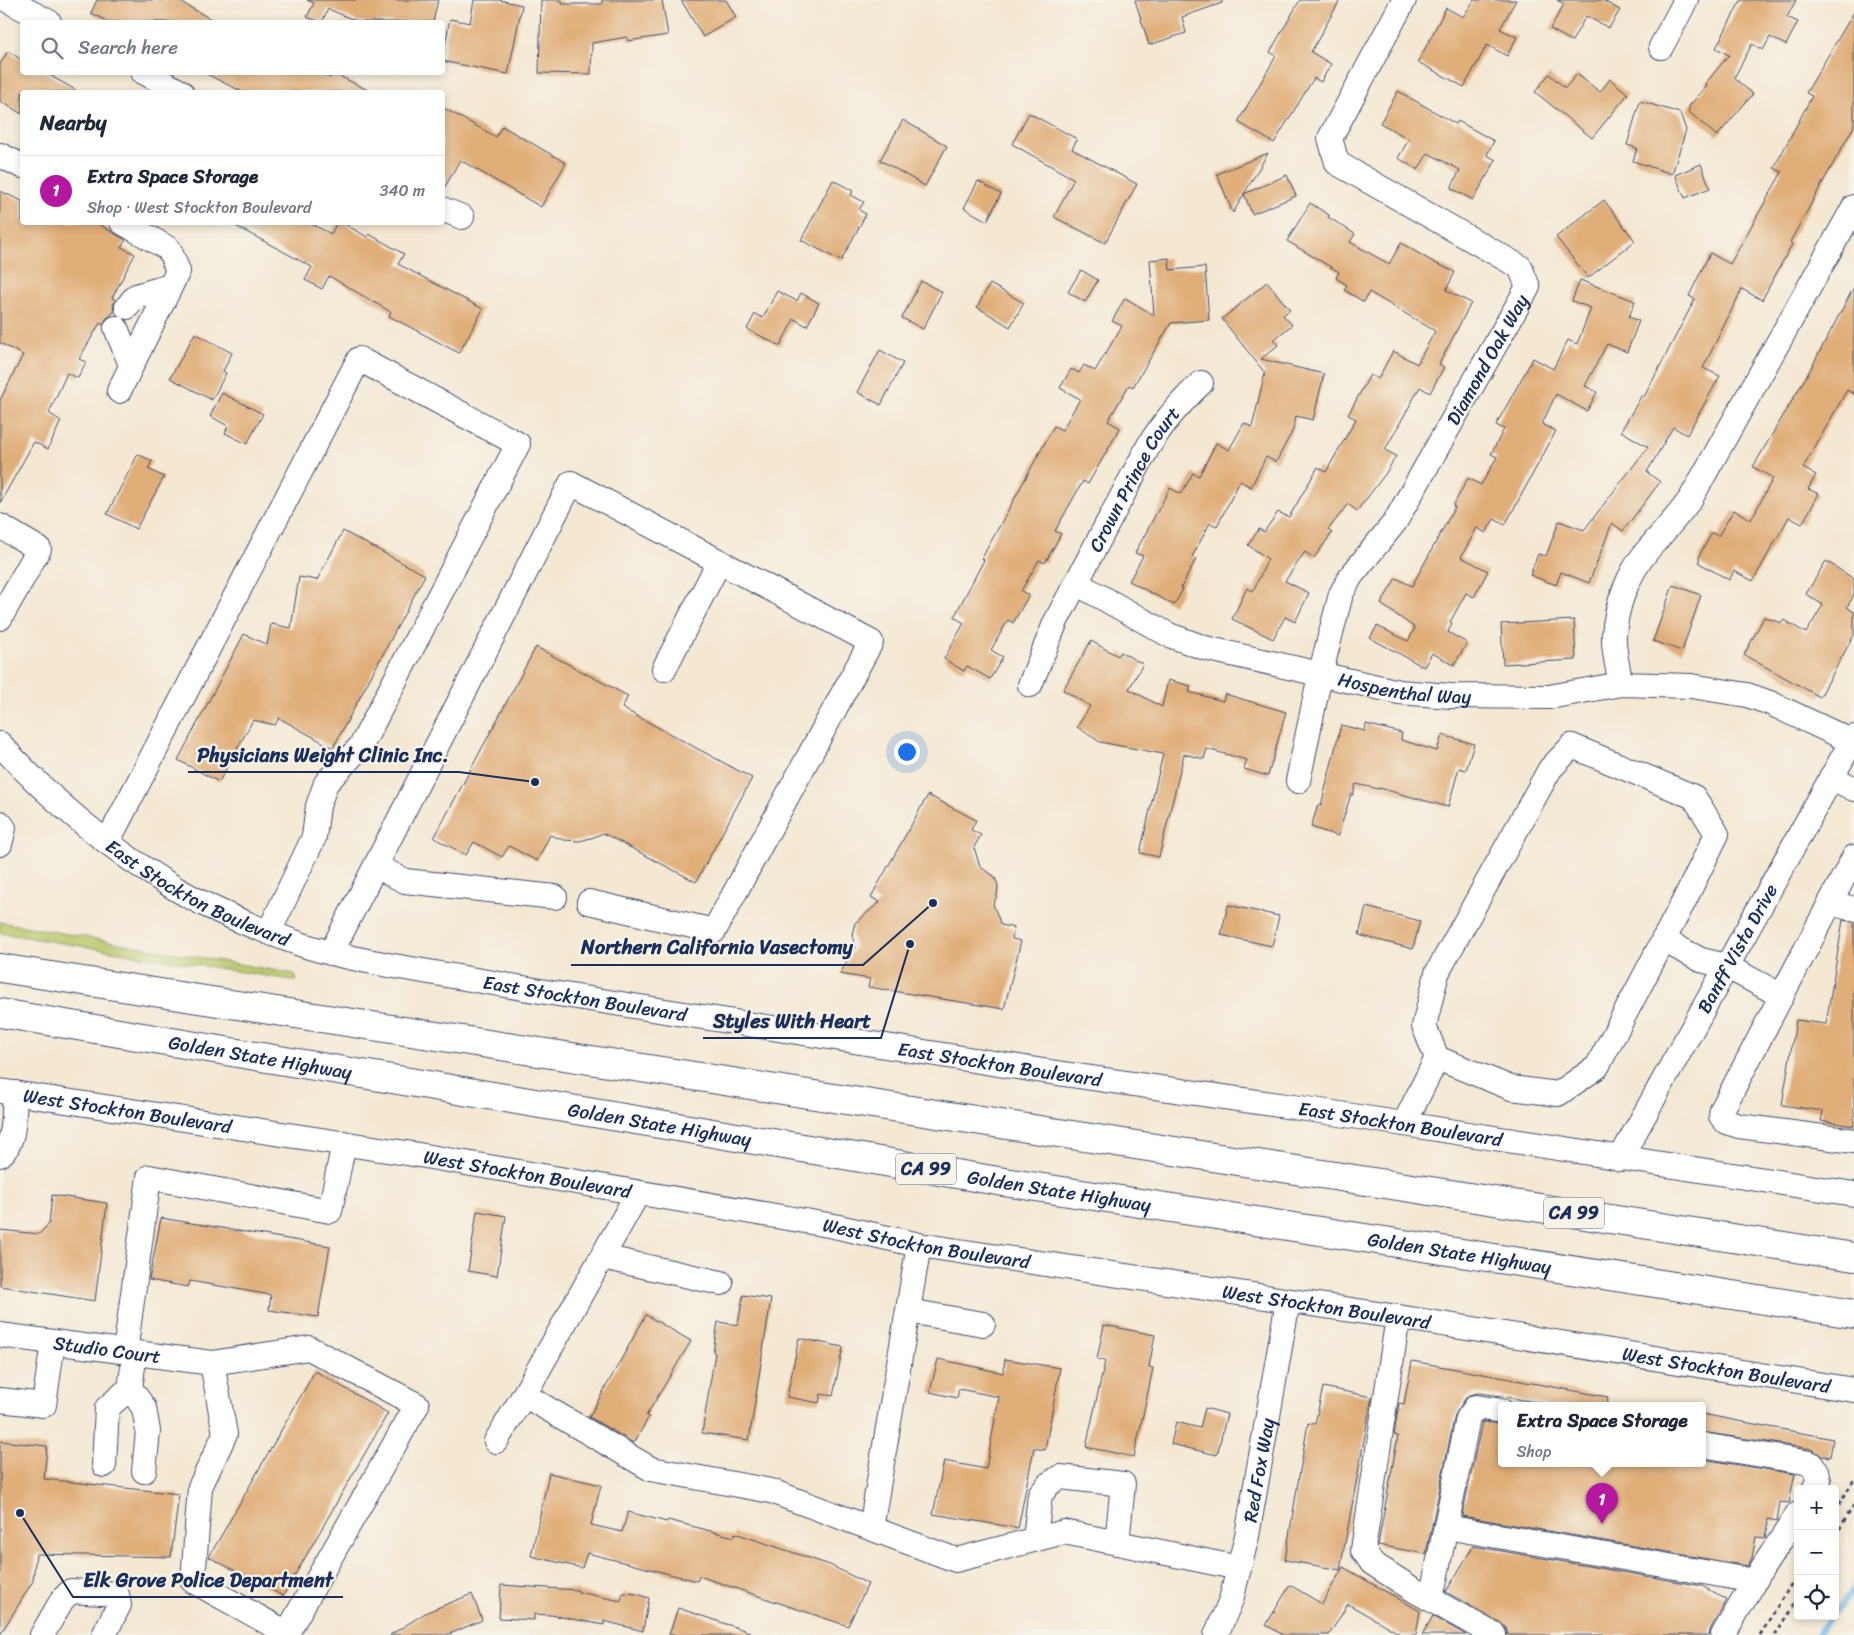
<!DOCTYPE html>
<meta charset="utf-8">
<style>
:root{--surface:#fff;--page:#f6f6f7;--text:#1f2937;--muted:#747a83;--line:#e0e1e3;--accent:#b5179e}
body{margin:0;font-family:Sriracha,sans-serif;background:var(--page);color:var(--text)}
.controls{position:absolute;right:15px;bottom:15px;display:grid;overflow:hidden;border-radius:5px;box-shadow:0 2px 8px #0003}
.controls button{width:45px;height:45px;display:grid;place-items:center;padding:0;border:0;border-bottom:1px solid var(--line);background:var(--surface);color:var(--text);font:25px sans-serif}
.you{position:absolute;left:906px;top:751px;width:18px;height:18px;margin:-12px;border:4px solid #fff;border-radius:50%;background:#1a73e8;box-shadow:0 0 0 8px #1a73e833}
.badge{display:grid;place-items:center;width:32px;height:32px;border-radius:50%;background:var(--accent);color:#fff;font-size:16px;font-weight:700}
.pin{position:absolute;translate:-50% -41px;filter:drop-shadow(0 1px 2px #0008)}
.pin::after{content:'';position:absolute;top:26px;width:18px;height:15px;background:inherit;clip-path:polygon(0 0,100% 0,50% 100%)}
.popup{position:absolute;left:1498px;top:1402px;width:208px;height:65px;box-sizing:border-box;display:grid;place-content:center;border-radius:5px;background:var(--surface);filter:drop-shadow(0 1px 4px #0005);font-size:16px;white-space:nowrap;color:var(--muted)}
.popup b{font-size:19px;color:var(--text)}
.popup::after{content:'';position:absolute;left:50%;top:100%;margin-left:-10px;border:10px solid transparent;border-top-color:var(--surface)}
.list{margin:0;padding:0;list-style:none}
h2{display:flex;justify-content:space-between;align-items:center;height:65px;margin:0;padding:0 20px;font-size:21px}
h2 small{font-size:16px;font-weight:400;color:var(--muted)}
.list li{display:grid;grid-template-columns:32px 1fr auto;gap:15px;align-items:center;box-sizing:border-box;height:70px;padding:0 20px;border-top:1px solid var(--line)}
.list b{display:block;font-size:19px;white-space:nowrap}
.list p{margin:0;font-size:16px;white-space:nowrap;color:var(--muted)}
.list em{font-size:16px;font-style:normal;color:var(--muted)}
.icon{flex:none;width:28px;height:28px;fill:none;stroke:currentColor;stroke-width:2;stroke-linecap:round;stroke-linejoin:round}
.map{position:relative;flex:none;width:1854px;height:1635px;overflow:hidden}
.search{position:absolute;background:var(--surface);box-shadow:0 2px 8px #0003;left:20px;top:20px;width:425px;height:55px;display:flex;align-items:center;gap:12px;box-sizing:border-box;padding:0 18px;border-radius:5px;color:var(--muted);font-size:19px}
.panel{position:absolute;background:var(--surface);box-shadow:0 2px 8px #0003;left:20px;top:90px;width:425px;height:135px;border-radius:5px}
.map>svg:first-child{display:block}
.green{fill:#bac667;stroke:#6a7a62}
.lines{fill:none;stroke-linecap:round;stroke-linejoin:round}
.stream{stroke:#70b6e7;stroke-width:6}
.building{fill:#e0ae79}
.minor-casing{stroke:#3c4b70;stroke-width:26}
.highway-casing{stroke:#3c4b70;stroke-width:30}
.path{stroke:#3c4b70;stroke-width:3;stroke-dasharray:4 4;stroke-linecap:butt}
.minor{stroke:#fff;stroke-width:24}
.highway{stroke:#fff;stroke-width:28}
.labels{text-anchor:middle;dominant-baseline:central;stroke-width:4.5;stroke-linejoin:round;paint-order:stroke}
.shield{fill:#f7f3e8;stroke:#5d6a87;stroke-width:1}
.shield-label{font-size:18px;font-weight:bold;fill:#1b2f5e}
.street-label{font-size:19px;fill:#1b2f5e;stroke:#f7f3e8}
.leader{fill:none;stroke:#1b2f5e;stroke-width:2}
.callout-dot{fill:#1b2f5e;stroke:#f7f3e8;stroke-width:2}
.callout-label{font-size:20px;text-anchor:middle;font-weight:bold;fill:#1b2f5e;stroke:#f7f3e8;stroke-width:4.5;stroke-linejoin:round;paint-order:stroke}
</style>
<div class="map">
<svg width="1854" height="1635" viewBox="0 0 1854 1635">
<rect width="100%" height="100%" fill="#f7f3e8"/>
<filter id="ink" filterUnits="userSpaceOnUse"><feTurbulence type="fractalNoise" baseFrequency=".02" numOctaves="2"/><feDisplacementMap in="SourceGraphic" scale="10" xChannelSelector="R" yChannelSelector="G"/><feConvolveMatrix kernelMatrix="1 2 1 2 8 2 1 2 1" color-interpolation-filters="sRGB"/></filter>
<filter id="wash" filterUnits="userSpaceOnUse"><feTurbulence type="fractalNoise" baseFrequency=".0096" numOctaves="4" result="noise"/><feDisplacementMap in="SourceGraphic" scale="20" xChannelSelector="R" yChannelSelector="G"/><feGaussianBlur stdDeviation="1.12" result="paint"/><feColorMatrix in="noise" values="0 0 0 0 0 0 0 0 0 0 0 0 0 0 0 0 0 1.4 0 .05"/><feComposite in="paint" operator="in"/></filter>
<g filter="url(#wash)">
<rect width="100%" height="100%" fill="#f4e8d3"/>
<path class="green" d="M0 922 295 974 297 981 0 933Z"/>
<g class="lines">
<g class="stream">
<path d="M1835 1612 1854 1587"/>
<path d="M1818 1635 1832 1616"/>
</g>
</g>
<g id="blocks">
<g class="building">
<path d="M97 0H177L216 22H109L91 13Z"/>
<path d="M307 0H438L433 22H359L328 9 322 22H320L307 17 314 3Z"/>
<path d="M474 0H499L522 5 508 74 442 61 450 19 470 23Z"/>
<path d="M541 0H562V4H602V0H662L668 35 628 41 627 37 592 43 591 74 539 73Z"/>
<path d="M681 0H726L736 17 703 37Z"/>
<path d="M1135 0H1222V3L1182 17 1186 33 1149 45Z"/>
<path d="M1300 0H1340L1311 52 1331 64 1321 82 1314 78 1274 143 1238 122 1276 56 1270 52Z"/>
<path d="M1474 0H1516L1500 29 1517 37 1507 56 1487 45 1464 87 1418 62 1446 8 1463 17Z"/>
<path d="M1557 0H1602L1620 10 1609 28 1586 16 1572 41 1550 29 1564 4Z"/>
<path d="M1741 0H1796L1787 17 1798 22 1786 45 1770 37 1763 50 1752 44 1734 78 1753 94 1717 136 1689 112V106L1707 86 1705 84 1729 55 1716 48Z"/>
<path d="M1854 12V126L1790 242 1792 244 1762 300 1742 289 1703 368 1720 376 1687 435 1673 427 1647 472 1660 482 1623 531 1612 523 1589 583 1561 572 1556 585 1530 575 1538 554 1546 556 1559 521 1584 530 1648 447 1621 431 1642 395 1644 397 1695 299 1689 296 1710 253 1730 264 1782 172 1774 168 1812 96 1806 93Z"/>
<path d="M8 51 22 60V72H44L79 92H22V114L0 101V64Z"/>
<path d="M202 72H319L330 78 333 73 372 92H243Z"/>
<path d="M1549 74 1565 88 1577 74 1600 92 1610 79 1628 94 1592 138 1535 92Z"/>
<path d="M1398 91 1456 124 1458 121 1494 141 1487 155 1496 160 1473 200 1451 188 1460 170 1428 153 1418 170 1398 158 1409 139 1380 123Z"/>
<path d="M1640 101 1680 113 1686 130 1672 174 1633 161 1637 148 1627 145Z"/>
<path d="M442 107 496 137 502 126 566 163 541 207 460 160 442 192Z"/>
<path d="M1029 113 1077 139 1072 149 1137 184 1105 243 1054 217 1074 179 1012 144Z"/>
<path d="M903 120 947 146 925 186 880 160Z"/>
<path d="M1268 153 1244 194 1287 175 1296 196 1252 214 1244 194 1233 213 1217 174Z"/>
<path d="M1701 164 1710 188 1685 198 1675 175Z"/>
<path d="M833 180 853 191 851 195 864 202 859 210 866 214 841 261 801 240Z"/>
<path d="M978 181 1001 194 987 221 964 208Z"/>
<path d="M0 191 22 201V222H95L126 240 121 247 135 254 112 298 116 300 113 305 114 312 106 319 103 325 100 323 79 359 86 362 78 378 67 373 49 413 61 421 48 449 34 442 0 503V400L23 355 0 343Z"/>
<path d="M1604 200 1635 241 1588 278 1556 237Z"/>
<path d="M1310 203 1329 215 1328 217 1355 234 1350 242 1389 264 1401 243 1433 262 1455 272 1446 290 1471 303 1439 364 1444 367 1430 393 1420 387 1385 450 1396 456 1386 473 1357 511 1348 504 1328 530 1332 533 1314 558 1305 552 1285 581 1309 593 1295 622 1285 617 1273 639 1232 619 1247 588 1253 591 1268 559 1248 545 1259 529 1264 532 1278 512 1289 517 1318 467 1326 472 1356 419 1348 415 1370 375 1378 379 1393 351 1417 364 1435 331 1369 292 1364 302 1344 290 1347 285 1336 278 1339 272 1287 241Z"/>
<path d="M228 222H308L331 234 337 222H341L367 237 369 234 404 254 398 264 483 309 459 353 389 316 391 312 329 276 322 289 305 280 312 267Z"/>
<path d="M1169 258 1170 270 1205 267 1209 320 1171 323 1133 387 1129 385 1108 421 1120 428 1088 484 1083 481 1055 531 1061 534 1045 563 1039 560 1021 591 1029 595 1013 623 1008 620 991 650 1003 657 990 679 967 666 964 671 944 659 964 623 954 617 984 560 982 558 1054 426 1062 430 1080 399 1060 388 1071 369 1079 373 1084 365 1095 371 1122 326 1112 321 1125 298 1154 315 1150 260Z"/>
<path d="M1081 270 1098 280 1085 302 1068 292Z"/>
<path d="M1580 280 1635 301 1629 317 1639 321 1627 352 1607 344 1585 386 1597 392 1587 411 1556 394 1542 424 1556 431 1505 525 1494 519 1486 533 1477 528 1461 557 1488 571 1474 597 1466 593 1450 622 1452 623 1448 632 1467 643 1454 665 1432 653 1424 667 1370 638 1377 626 1408 641 1415 628 1381 604 1396 578 1412 586 1455 507 1453 506 1468 478 1481 485 1497 457 1491 454 1504 429 1496 425 1533 358 1553 369 1568 340 1577 344 1591 308 1572 301Z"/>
<path d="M921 281 942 292 923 329 902 318Z"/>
<path d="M1267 282 1290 310 1283 315 1292 325 1273 340 1278 345 1261 359 1324 374 1313 420 1296 416 1293 430 1276 462 1266 457 1251 487 1240 481 1217 526 1210 523 1192 557 1196 559 1181 588 1183 589 1174 605 1129 581 1143 556 1135 553 1170 488 1181 494 1193 473 1199 476 1216 443 1229 450 1244 423 1252 427 1265 373 1222 319Z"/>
<path d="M990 284 1024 303 1010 327 977 307Z"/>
<path d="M1854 287V394L1847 390 1803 468 1816 475 1808 489 1819 494 1802 524 1789 517 1753 581 1734 571 1729 580 1699 563V556L1712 533 1718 536 1734 510 1751 520 1773 478 1753 467 1810 370Z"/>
<path d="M777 291 797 301 801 293 819 303 807 326 794 319 780 346 747 329 755 314 763 318Z"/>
<path d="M195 333 232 353 223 371 226 373 212 400 170 378Z"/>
<path d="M880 350 903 363 881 405 857 392Z"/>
<path d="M222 393 263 414 247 444 225 433 228 426 210 416Z"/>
<path d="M138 454 152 461 148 469 164 477 136 529 107 514Z"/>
<path d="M343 531 425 575 333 748 279 718 275 725 253 720 219 782 178 760 244 634 267 645 271 624 291 628 299 577 317 580Z"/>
<path d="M1826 561 1854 579V595L1847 607 1854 612V635L1820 697 1744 655 1764 617 1782 623 1784 620 1806 633 1823 605 1806 594Z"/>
<path d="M1673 585 1701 595 1682 651 1653 641Z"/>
<path d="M1574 620 1576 660 1503 664 1501 624Z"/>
<path d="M1091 641 1118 656 1121 652 1143 664 1129 689 1162 707 1168 680 1191 686 1189 692 1223 701 1225 694 1286 712 1268 776 1244 769 1247 760 1207 749 1204 759 1184 754 1159 857 1140 853 1163 754 1100 742 1077 727 1090 706 1063 690Z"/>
<path d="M536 647 628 696 622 708 752 778 696 882 603 833 594 837 580 841 564 840 550 835 537 861 509 846 502 857 474 842 466 855 434 838Z"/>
<path d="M1366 724 1402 733 1401 740 1437 751 1442 735 1474 744 1466 770 1459 768 1448 807 1379 788V789L1356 784 1353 795 1351 794 1338 836 1311 827 1318 805 1321 806 1341 725 1365 731Z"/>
<path d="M928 795 976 820 971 830 981 835 974 847 980 867 994 876 998 885 997 896 993 904 1001 925 1014 928 1012 939 1021 941 1004 1009 868 987 870 979 840 974 855 947 852 934 855 923 880 902 871 897Z"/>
<path d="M1228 905 1279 916 1272 946 1221 935Z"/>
<path d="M1366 907 1420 921 1413 949 1359 935Z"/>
<path d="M1843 920 1854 922V1126L1821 1121 1823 1111 1782 1105 1796 1020 1826 1024Z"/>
<path d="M52 1195 107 1203 95 1301 0 1286V1230L39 1234 49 1224Z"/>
<path d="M477 1211 506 1216 497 1276 468 1271Z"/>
<path d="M161 1218 330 1246 318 1317 269 1310 271 1295 190 1281 188 1287 149 1280Z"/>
<path d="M743 1295 771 1299 749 1440 702 1433 715 1353 713 1352 718 1322 738 1325Z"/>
<path d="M646 1315 691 1341 646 1416 649 1417 634 1443 589 1417Z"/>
<path d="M1104 1325 1155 1335 1149 1367 1153 1368 1134 1457 1086 1447 1105 1361 1097 1359Z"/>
<path d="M799 1338 843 1347 833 1396 821 1394 819 1403 787 1397Z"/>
<path d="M938 1359 1003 1373 1005 1359 1060 1368 1045 1450 1034 1448 1018 1528 933 1514 944 1461 986 1469 999 1397 959 1389 957 1398 930 1392Z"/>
<path d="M1412 1361 1608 1397 1607 1405H1550L1502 1396 1478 1393 1470 1395 1465 1399 1455 1415 1426 1554 1378 1545 1398 1436 1394 1435 1399 1403 1404 1404Z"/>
<path d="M315 1371 388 1413 283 1596 209 1557Z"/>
<path d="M1323 1387 1372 1397 1340 1570 1285 1560 1308 1423 1315 1424Z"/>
<path d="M1205 1408 1227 1414 1217 1455 1171 1444 1176 1422 1200 1428Z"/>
<path d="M1702 1414 1833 1439 1830 1457 1822 1456 1812 1449 1702 1432Z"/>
<path d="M1482 1422 1502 1424V1463H1702V1459L1795 1474 1789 1503 1780 1502 1777 1521 1768 1519 1765 1538 1756 1537 1752 1558 1748 1566 1462 1516Z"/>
<path d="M0 1441 47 1446 44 1479 179 1494 171 1557 36 1554 33 1581 0 1635Z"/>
<path d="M549 1473 601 1485 591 1525 622 1532 628 1512 667 1522 668 1520 734 1537 735 1533 830 1565 868 1584 848 1626 699 1576 697 1581 587 1553 582 1568 531 1556Z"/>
<path d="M1473 1546 1702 1586 1727 1600 1711 1628 1709 1635H1508L1506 1628 1501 1623 1446 1592Z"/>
<path d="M1343 1567 1420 1611 1416 1635H1402L1348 1604 1329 1635H1283L1266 1625 1290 1585 1322 1604Z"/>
<path d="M501 1585 578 1590V1592L621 1601 623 1593 637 1594 649 1598 643 1631 604 1621V1625L551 1615 534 1614V1620L499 1618Z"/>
<path d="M472 1594 482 1620 447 1635H390L427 1612Z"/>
<path d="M678 1608 750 1632 749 1635H669Z"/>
<path d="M1433 1616 1466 1635H1422Z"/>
</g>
</g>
</g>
<g filter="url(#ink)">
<use href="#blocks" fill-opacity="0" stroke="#3c4b70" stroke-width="1"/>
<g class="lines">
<g class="minor-casing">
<g id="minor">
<path d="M7 0 49 22"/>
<path d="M1661 47 1686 0"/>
<path d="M143 72 181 92"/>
<path d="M0 155 22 166"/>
<path d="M442 209 462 217"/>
<path d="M127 307 136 296 170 286"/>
<path d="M116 328 131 365"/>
<path d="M119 391 178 271 169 249 122 222"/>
<path d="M0 526 39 549 0 618"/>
<path id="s1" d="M1076 583 1169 635 1205 648 1399 692 1451 696 1549 697 1621 684 1691 686 1747 695 1770 703 1851 741"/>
<path d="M664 669 719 562"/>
<path d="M1621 684C1618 668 1613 651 1614 635 1616 606 1628 574 1647 551 1662 533 1678 517 1691 498L1854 207"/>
<path id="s2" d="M1030 685 1056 621 1148 447C1163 422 1179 404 1201 383"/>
<path id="s3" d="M0 744C50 800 114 852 178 890 216 912 258 929 300 944 328 954 358 959 388 965L558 994 1043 1071 1314 1110 1854 1194"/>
<path d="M1572 746 1694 797 1717 834 1683 903 1597 1067 1558 1094 1511 1088 1437 1058 1424 1026 1437 973 1550 769Z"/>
<path d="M1831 777 1854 789"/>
<path id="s4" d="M1298 781 1320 675 1341 594 1351 576 1395 522 1528 287 1520 267 1337 163 1330 138 1404 0"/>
<path d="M0 823 4 828 0 844"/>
<path d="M108 841 359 359 518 444 361 746 326 783 318 806 314 837 269 932"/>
<path d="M1854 857 1722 1110 1721 1116 1726 1122 1739 1126 1854 1141"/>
<path d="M376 866 405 881 555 897"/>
<path d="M1830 903 1854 909"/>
<path d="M1663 940 1701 960 1726 966 1782 996"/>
<path d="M331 953 571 483 871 642 714 931 589 902"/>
<path id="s5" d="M0 1091 413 1154 834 1226 919 1245 1398 1317 1854 1390"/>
<path d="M1404 1124 1437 1058"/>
<path d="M0 1155C17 1142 13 1112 15 1093"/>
<path id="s6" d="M1620 1159 1854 737"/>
<path d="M602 1257 721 1283"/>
<path d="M908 1311 983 1324"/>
<path d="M1398 1317 1363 1550 1372 1563 1414 1590 1494 1635"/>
<path id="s7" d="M0 1335 212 1363 309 1348 417 1405 287 1633 193 1581 200 1487 225 1434 212 1363"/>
<path d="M125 1352 149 1177 330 1211 344 1143"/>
<path d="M130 1388 144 1408 148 1431 144 1471"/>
<path d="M524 1395 651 1469 771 1491 956 1560 1064 1532 1239 1568"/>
<path d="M0 1400 44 1405 53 1342"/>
<path d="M496 1441 524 1395 638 1193"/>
<path d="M1702 1445 1810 1463 1817 1471 1819 1481 1814 1489"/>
<path d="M104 1465 107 1408 130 1388 135 1353"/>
<path d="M1446 1527 1755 1581"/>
<path d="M871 1528 919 1245"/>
<path d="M1035 1539 1040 1495 1049 1484 1060 1477 1123 1484 1117 1543"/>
<path d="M1431 1599 1468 1418 1476 1407 1502 1411"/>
<path d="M42 1635 62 1600 71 1591 117 1594 119 1605 104 1635"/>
<path id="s8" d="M1216 1635 1231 1600 1247 1536 1288 1301"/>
<path d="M1723 1635 1763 1567 1798 1514"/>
</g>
</g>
<g class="highway-casing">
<g id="highway">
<path d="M0 968 1854 1257"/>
<path id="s9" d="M0 1013 998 1181 1854 1314"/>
</g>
</g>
<g class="path">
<path d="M1835 1511 1854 1480"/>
<path d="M1835 1536 1854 1505"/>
<path d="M1760 1635 1798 1573"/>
<path d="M1775 1635 1798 1598"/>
</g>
<use href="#minor" class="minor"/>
<use href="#highway" class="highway"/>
</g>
</g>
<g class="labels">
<g class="shield">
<rect x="896" y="1153.5" width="60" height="31" rx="4"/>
<rect x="1544" y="1197.5" width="60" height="31" rx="4"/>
</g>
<g class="shield-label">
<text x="926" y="1169">CA 99</text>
<text x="1574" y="1213">CA 99</text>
</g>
<g class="street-label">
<text stroke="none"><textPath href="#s4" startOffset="469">Diamond Oak Way</textPath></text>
<text stroke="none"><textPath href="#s2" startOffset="231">Crown Prince Court</textPath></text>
<text stroke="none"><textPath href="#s1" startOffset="349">Hospenthal Way</textPath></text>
<text stroke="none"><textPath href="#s3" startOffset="250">East Stockton Boulevard</textPath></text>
<text stroke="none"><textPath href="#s6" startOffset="241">Banff Vista Drive</textPath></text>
<text stroke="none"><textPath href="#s3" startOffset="655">East Stockton Boulevard</textPath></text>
<text stroke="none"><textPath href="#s9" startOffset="264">Golden State Highway</textPath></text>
<text stroke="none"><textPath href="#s3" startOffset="1075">East Stockton Boulevard</textPath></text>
<text stroke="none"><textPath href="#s5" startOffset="129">West Stockton Boulevard</textPath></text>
<text stroke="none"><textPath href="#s9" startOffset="669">Golden State Highway</textPath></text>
<text stroke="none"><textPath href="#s3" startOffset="1480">East Stockton Boulevard</textPath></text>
<text stroke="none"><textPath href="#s5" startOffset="534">West Stockton Boulevard</textPath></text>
<text stroke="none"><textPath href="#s9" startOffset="1074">Golden State Highway</textPath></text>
<text stroke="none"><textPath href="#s5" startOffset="939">West Stockton Boulevard</textPath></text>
<text stroke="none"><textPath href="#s9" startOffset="1479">Golden State Highway</textPath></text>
<text stroke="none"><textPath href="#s5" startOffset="1344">West Stockton Boulevard</textPath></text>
<text stroke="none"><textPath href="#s7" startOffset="108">Studio Court</textPath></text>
<text stroke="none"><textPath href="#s5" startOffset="1749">West Stockton Boulevard</textPath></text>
<text stroke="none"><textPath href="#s8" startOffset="171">Red Fox Way</textPath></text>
</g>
</g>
<path class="leader" d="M535 782L459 772H188M933 903L863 965H571M910 944L881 1038H703M20 1513L73 1597H343"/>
<g class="callout-dot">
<circle cx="535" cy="782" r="5"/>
<circle cx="933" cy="903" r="5"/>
<circle cx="910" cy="944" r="5"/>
<circle cx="20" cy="1513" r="5"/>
</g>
<g class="callout-label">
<text x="323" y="762">Physicians Weight Clinic Inc.</text>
<text x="717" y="954">Northern California Vasectomy</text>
<text x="792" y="1028">Styles With Heart</text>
<text x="208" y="1587">Elk Grove Police Department</text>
</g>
</svg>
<div class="controls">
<button>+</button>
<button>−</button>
<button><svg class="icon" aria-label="locate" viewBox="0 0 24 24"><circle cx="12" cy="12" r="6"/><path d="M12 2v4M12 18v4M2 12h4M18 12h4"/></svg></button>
</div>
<div class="you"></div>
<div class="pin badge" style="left:1602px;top:1524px">1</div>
<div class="popup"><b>Extra Space Storage</b>Shop</div>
<div class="search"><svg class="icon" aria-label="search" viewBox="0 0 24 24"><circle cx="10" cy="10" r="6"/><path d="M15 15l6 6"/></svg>Search here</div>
<section class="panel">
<h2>Nearby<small></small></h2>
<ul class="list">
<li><span class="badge">1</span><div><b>Extra Space Storage</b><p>Shop · West Stockton Boulevard</p></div><em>340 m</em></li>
</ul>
</section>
</div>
